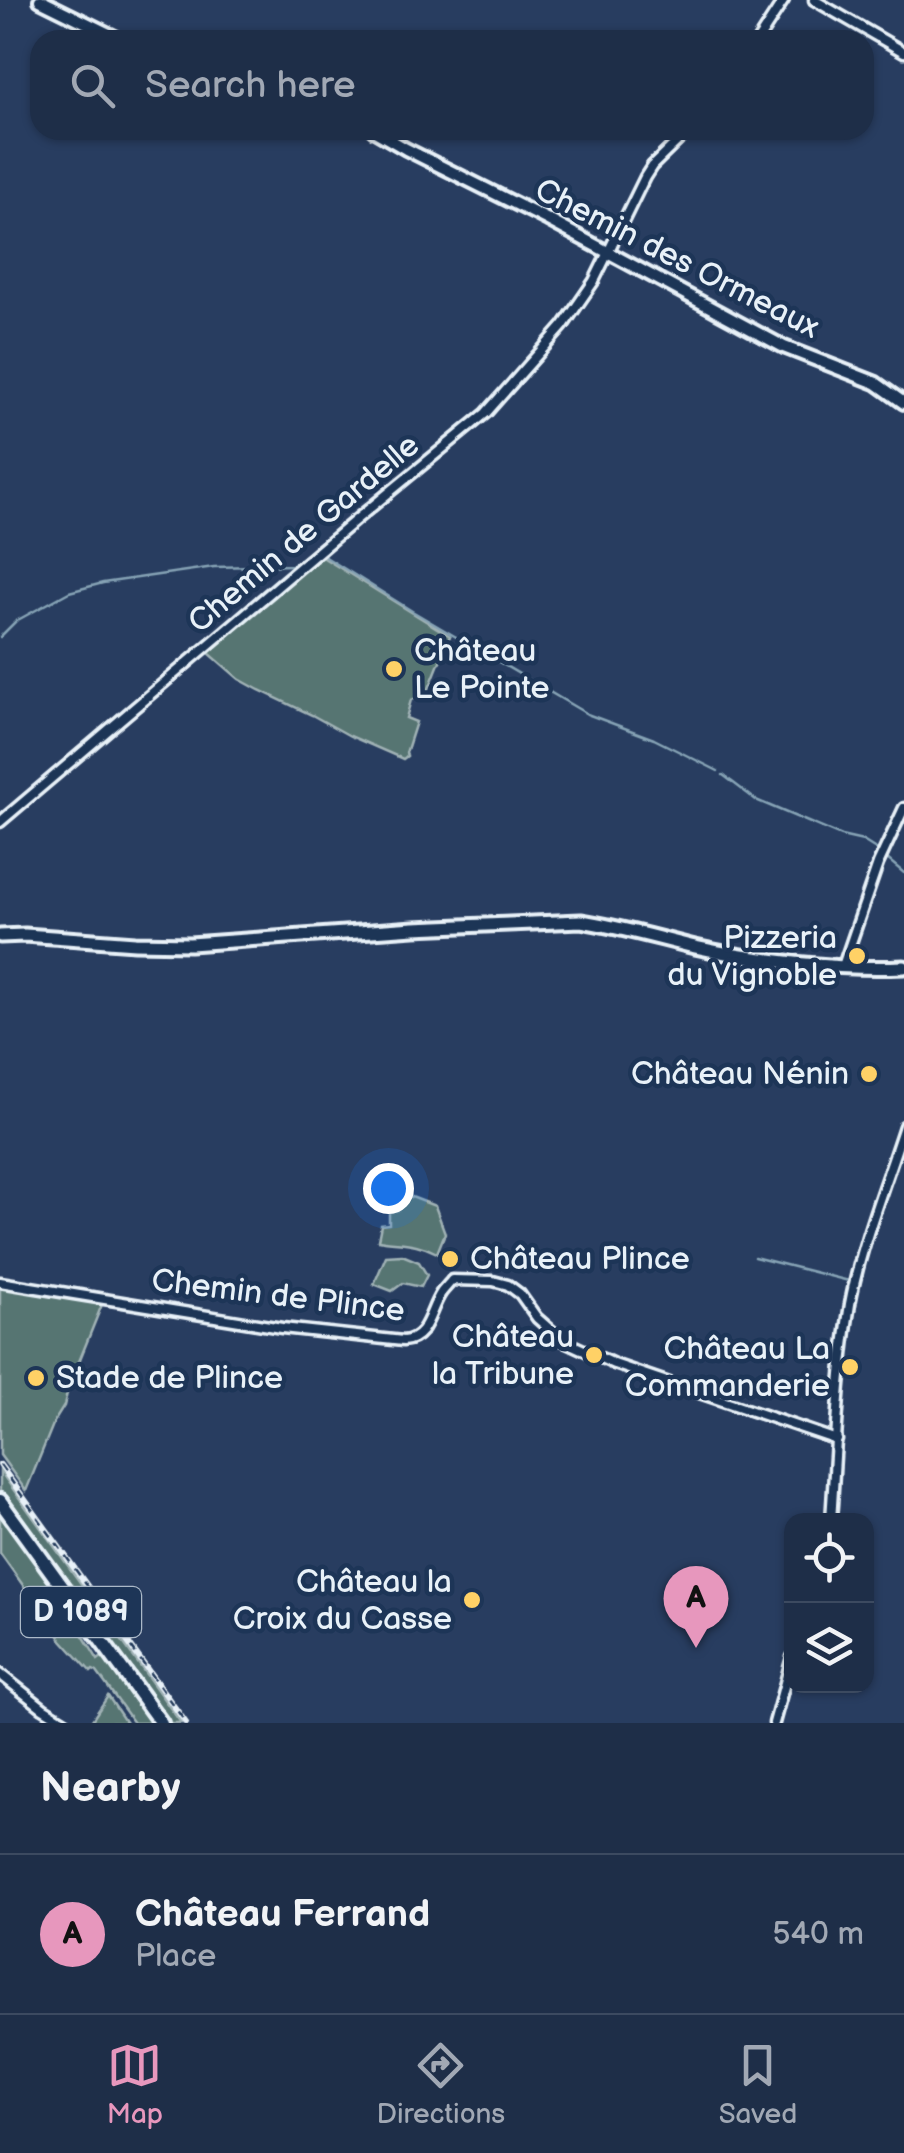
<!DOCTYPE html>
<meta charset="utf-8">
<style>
:root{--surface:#1e2e48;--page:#2b3a52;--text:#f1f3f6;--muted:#a1a8b4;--line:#3c4a60;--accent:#e797bd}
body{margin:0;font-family:"Balsamiq Sans",sans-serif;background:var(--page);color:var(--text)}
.controls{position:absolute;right:30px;bottom:30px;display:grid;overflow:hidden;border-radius:20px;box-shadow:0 2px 8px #0004}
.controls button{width:90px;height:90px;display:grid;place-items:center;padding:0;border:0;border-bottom:2px solid var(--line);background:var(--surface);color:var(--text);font:50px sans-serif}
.you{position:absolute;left:388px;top:1188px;width:35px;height:35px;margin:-25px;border:8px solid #fff;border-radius:50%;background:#1a73e8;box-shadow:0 0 0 15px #1a73e833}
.badge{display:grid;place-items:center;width:65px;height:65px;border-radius:50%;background:var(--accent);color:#111;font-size:32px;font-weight:700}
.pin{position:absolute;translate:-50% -82px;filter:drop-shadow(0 2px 5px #0008)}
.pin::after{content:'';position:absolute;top:52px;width:35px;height:30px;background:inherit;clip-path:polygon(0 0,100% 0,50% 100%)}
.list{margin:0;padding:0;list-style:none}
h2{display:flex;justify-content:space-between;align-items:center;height:130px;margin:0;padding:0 40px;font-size:42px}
h2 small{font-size:32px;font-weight:400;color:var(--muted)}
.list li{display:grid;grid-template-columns:65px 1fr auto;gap:30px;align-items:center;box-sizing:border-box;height:160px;padding:0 40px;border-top:2px solid var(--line)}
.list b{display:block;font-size:38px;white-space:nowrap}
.list p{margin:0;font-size:32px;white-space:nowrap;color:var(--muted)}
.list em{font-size:32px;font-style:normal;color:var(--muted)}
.icon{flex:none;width:55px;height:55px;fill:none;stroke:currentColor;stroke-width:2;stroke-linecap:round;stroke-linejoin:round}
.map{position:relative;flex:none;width:904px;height:1723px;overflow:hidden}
.search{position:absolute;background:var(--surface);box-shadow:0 2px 8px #0004;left:30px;right:30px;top:30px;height:110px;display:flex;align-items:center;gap:25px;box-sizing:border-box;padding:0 35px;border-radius:30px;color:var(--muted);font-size:38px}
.sheet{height:290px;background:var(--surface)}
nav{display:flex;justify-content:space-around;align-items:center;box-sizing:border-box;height:140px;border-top:2px solid var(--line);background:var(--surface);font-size:28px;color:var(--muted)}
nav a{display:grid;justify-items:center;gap:5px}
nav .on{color:var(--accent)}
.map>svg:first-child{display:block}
.green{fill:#577472;stroke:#a0b2b5;stroke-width:2.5}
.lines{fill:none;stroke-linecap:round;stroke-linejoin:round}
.stream{stroke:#86a3b5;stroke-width:2.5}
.minor-casing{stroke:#e8f1f8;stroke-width:15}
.tertiary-casing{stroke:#e8f1f8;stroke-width:18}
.secondary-casing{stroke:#e8f1f8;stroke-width:19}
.primary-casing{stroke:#e8f1f8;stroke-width:20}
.minor{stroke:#1d3557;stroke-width:8}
.tertiary{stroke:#1d3557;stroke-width:10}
.secondary{stroke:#1d3557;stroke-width:11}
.primary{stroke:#1d3557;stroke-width:12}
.rail-casing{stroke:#e8f1f8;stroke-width:6}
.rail{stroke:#1d3557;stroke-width:2.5;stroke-dasharray:8;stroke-linecap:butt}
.poi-dot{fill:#ffd166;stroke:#1d3557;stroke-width:4}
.labels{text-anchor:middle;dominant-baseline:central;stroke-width:9;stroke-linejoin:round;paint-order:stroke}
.shield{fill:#1d3557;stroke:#abb9c8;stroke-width:2.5}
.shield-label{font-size:30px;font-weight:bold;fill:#e8f1f8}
.street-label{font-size:32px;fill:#e8f1f8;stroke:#1d3557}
.poi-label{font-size:32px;fill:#e8f1f8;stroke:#1d3557;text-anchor:end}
</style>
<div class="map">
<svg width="904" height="1723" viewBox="0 0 904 1723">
<rect width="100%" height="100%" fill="#283d60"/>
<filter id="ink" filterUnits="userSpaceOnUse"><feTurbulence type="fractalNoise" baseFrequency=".01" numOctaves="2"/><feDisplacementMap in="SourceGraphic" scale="20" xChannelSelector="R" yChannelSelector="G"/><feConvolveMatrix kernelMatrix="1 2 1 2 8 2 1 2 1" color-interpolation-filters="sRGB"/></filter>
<g filter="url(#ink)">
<g class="green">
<path d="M319 555 450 636 428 691 421 697 411 700 406 718 416 722 406 753 407 756 403 759 350 736 312 715 259 690 239 679 209 653Z"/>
<path d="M409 1196 435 1206 445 1233 437 1253C415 1241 401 1244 378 1240L381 1225 389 1224V1212L398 1210 400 1198Z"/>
<path d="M402 1255 419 1262 427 1275 421 1287 403 1283 392 1291 374 1284 386 1256Z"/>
<path d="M0 1284 103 1302 68 1389 64 1406 54 1422 26 1491 0 1455Z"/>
<path d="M0 1471 181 1723H165L0 1495Z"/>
<path d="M0 1510 73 1619 98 1660 106 1654 156 1723H134L97 1672 93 1670 91 1672 62 1640 0 1553Z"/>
<path d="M108 1696 126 1723H90Z"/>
</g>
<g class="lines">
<g class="stream">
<path d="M324 556 412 611 587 714 654 739 718 771"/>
<path d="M0 637 16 621 69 592 103 583 214 567 292 565 313 549"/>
<path d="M723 775 756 800 841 836 863 841 879 851"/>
<path d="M886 858 904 873"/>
<path d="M883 1176 890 1154"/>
<path d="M754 1257 849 1281 858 1255"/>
</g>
<g class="minor-casing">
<g id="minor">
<path d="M814 0 904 52"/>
<path d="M758 40 784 0"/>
<path d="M0 822 358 518 486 413 563 326 594 281 645 177 652 166 689 130"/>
<path d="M843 966 878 864 904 808"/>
<path d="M0 1282 282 1328 403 1341C428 1339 429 1311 441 1293 443 1290 450 1283 452 1280L493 1281 508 1285 520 1294 537 1318 562 1340 614 1364 837 1440"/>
<path d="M831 1520C836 1449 838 1376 850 1304 861 1244 885 1185 904 1126"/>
<path d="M0 1674 43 1708 67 1723"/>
<path d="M774 1723 792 1657"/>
</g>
</g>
<g class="tertiary-casing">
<g id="tertiary">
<path d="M40 0 121 40"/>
<path d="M373 130 406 149 548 220 784 347 876 383 904 403"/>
</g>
</g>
<g class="secondary-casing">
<path id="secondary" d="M0 936 25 935 135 943 190 944 414 928 581 921C620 927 657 938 695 947 758 961 840 970 904 967"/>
</g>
<g class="primary-casing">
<path id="primary" d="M0 1501 161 1723"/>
</g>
<use href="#minor" class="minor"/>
<use href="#tertiary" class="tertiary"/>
<use href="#secondary" class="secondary"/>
<use href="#primary" class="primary"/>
<g class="rail-casing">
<path id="rail" d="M0 1465 186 1723"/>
</g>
<use href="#rail" class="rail"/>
</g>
</g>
<g class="poi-dot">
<circle cx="394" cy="669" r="10"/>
<circle cx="857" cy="956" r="10"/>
<circle cx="869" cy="1074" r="10"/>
<circle cx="450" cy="1259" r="10"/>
<circle cx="594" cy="1355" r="10"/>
<circle cx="850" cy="1367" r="10"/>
<circle cx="36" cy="1378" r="10"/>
<circle cx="472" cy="1600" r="10"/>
</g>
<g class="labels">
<rect class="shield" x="21" y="1587" width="120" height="50" rx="8"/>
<g class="shield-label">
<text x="81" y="1612">D 1089</text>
</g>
<g class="street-label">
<text transform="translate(677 259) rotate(27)">Chemin des Ormeaux</text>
<text transform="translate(304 534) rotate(-40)">Chemin de Gardelle</text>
<text transform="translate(278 1296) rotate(7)">Chemin de Plince</text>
</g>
<g class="poi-label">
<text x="414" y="651" text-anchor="start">Château<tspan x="414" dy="37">Le Pointe</tspan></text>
<text x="837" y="938">Pizzeria<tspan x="837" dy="37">du Vignoble</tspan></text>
<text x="849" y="1074">Château Nénin</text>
<text x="470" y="1259" text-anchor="start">Château Plince</text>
<text x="574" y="1337">Château<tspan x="574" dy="37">la Tribune</tspan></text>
<text x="830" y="1349">Château La<tspan x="830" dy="37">Commanderie</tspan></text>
<text x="56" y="1378" text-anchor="start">Stade de Plince</text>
<text x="452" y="1582">Château la<tspan x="452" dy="37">Croix du Casse</tspan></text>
</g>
</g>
</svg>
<div class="controls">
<button><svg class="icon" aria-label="locate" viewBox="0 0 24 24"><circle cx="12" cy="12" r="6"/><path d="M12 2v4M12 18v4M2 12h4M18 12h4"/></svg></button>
<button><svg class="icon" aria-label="layers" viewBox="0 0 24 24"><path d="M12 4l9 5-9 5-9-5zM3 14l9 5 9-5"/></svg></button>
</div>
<div class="you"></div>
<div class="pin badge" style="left:696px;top:1648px">A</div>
<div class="search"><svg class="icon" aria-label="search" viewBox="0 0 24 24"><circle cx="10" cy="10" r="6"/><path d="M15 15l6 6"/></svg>Search here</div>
</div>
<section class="sheet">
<h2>Nearby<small></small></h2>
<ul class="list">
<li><span class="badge">A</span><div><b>Château Ferrand</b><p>Place</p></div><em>540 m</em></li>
</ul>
</section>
<nav>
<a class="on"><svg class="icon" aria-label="map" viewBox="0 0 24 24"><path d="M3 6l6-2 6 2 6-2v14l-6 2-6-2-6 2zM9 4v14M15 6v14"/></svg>Map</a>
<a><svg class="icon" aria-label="directions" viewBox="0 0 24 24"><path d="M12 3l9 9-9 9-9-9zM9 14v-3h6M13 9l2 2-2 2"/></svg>Directions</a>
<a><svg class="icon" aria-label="saved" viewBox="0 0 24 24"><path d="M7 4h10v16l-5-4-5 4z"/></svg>Saved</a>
</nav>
